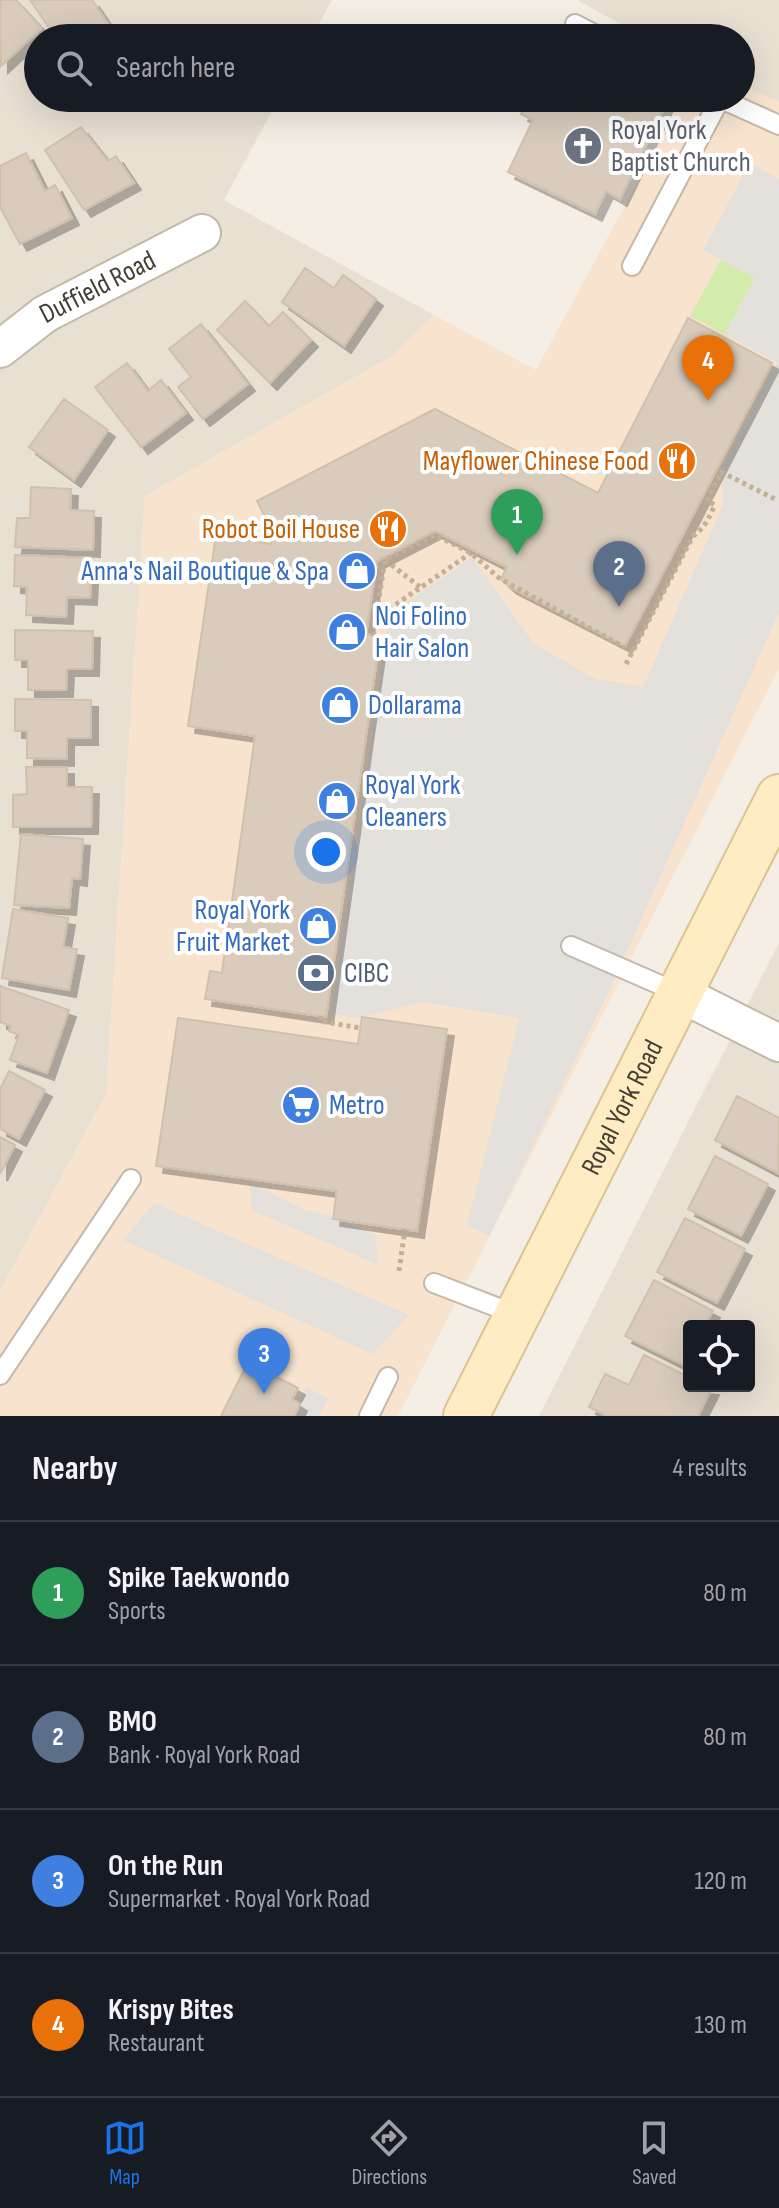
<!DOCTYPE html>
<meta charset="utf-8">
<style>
:root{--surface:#171b24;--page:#20242c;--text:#f1f3f6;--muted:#9ea1a6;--line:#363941;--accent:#1a73e8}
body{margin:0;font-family:"Sofia Sans Condensed",sans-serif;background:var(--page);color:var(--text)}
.controls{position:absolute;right:24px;bottom:24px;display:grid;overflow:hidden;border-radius:8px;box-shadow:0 8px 32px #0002}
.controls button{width:72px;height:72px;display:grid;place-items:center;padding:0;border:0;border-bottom:2px solid var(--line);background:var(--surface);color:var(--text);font:40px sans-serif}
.you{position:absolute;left:326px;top:852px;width:28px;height:28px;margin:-20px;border:6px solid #fff;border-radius:50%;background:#1a73e8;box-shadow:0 0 0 12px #1a73e833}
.badge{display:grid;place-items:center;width:52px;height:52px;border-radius:50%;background:var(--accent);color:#fff;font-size:26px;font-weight:700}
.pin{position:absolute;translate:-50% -66px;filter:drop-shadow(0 2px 4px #0008)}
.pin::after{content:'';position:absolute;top:42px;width:28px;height:24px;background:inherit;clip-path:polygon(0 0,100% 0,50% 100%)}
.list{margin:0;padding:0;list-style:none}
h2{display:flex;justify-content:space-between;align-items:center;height:104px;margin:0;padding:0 32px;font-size:34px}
h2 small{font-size:26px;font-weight:400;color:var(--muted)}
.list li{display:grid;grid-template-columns:52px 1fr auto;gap:24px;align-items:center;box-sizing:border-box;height:144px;padding:0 32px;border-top:2px solid var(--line)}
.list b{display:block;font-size:30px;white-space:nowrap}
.list p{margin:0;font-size:26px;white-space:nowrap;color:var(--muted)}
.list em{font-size:26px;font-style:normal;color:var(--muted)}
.icon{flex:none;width:44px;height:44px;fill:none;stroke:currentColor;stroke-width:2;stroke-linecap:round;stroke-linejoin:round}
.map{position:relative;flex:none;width:779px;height:1416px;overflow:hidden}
.search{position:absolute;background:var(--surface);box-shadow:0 8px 32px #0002;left:24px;right:24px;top:24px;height:88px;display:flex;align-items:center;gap:20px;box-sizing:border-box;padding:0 28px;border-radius:44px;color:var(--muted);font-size:30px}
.sheet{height:680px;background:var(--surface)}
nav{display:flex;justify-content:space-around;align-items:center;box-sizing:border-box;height:112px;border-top:2px solid var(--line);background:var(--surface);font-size:22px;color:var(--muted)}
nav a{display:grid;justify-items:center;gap:4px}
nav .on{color:var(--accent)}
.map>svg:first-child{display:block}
.residential{fill:#e8e0d3;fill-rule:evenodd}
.commercial{fill:#f7e3ce}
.green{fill:#d3ebab}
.parking{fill:#e4e1dd}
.building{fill:#d9ccbd;stroke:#d1c0ac;stroke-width:2;filter:url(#shadow)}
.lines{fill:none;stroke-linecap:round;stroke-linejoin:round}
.lane-casing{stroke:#c3b8aa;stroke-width:22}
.street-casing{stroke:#c3b8aa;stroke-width:40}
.secondary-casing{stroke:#dac293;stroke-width:48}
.path{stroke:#c2b097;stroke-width:5;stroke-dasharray:4 4;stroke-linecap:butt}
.lane{stroke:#fff;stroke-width:18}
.street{stroke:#fff;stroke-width:36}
.secondary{stroke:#ffecc3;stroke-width:44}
.labels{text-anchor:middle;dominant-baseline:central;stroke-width:8;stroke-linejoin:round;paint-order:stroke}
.worship-label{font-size:28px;fill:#5b616d;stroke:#fff;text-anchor:start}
.street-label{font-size:28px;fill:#463e34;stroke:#fff}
.food-label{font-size:28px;fill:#c56008;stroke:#fff;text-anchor:end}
.shop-label{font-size:28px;fill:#366cbe;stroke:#fff;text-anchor:start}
.service-label{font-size:28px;fill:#4e5e75;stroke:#fff;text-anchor:start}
</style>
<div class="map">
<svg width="779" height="1416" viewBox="0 0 779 1416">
<defs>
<filter id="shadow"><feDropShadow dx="7" dy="7" stdDeviation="0" flood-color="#0004"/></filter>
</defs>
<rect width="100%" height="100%" fill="#f4eee5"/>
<g class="residential">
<path d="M0 0H332L311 38H38V98H279L224 200 434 315 392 356 145 496 106 1094 0 1291Z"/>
<path d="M577 0H779V102L741 85V38H646Z"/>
<path d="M779 943V1416H539ZM689 1326H749V1386H689Z"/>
</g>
<path class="commercial" d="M741 85 779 102V668L398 1416H0V1291L106 1094 145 496 392 356 434 315 536 370 683 98H741Z"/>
<path class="green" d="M721 260 755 278 725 334 690 316Z"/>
<g class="parking">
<path d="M750 163 779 179V612L613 982 489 1236 467 1225 519 1018 422 1002 359 1018 331 1014 389 614 472 557 534 644 596 679 643 687 723 505 721 470 776 362 725 334 755 278 703 250Z"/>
<path d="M250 1183 305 1210 332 1216 376 1236 377 1264 251 1210Z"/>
<path d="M154 1203 409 1315 373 1354 123 1240Z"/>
<path d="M307 1387 328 1399 319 1416H292Z"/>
</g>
<g class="building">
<path d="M0 0H16L42 28 1 66Z"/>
<path d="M30 0H92L118 38H67L59 26 52 32Z"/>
<path d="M529 98H653L666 104 620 199 606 191 595 214 508 172 533 120 521 114Z"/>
<path d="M81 127 108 161 116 156 134 183 84 210 45 150Z"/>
<path d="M26 153 45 191 55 185 72 218 20 244 0 207V166Z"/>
<path d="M305 268 334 288 343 275 376 299 344 346 282 302Z"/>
<path d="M245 301 269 326 283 312 311 340 270 383 217 330Z"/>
<path d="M688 318 772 363 625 646 510 587 501 579 507 567 435 531 377 561 366 634 380 637 326 1017 205 999 210 971 222 973 255 736 188 726 216 535 271 544 272 531 257 501 435 409 598 493Z"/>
<path d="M201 324 248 384 203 419 178 387 191 377 169 349Z"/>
<path d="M127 363 148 391 161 380 186 413 141 447 95 387Z"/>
<path d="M64 399 108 430 74 480 29 447Z"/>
<path d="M31 487 71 489 70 510 94 511 93 550 15 547 17 518H30Z"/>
<path d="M15 555 92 558 90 598 67 597 66 617 26 615 27 587 14 586Z"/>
<path d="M15 630 93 631 92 669H67L66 690H28V660H15Z"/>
<path d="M15 699 91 700V738H67V759L27 758V731H15Z"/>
<path d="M26 767H67V787H92L91 827H13V795L27 794Z"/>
<path d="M21 834 83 839 80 879 72 878 69 908 14 905Z"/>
<path d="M13 909 68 918 63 947 77 949 69 990 2 978Z"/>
<path d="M0 986 69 1010 47 1073 10 1060 19 1035 9 1031 11 1026 0 1022Z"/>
<path d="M362 1017 447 1029 417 1231 333 1219 337 1191 156 1166 178 1018 358 1044Z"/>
<path d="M9 1071 45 1090 19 1139 0 1129V1089Z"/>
<path d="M737 1096 779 1118 778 1173 715 1140Z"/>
<path d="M0 1137 15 1145 0 1174Z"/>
<path d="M715 1156 768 1184 741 1236 688 1209Z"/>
<path d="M685 1218 745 1249 717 1303 657 1272Z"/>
<path d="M654 1280 713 1311 705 1326H689V1358L685 1366 625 1336Z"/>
<path d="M644 1355 689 1377V1386L712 1388 698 1416H607L589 1407 605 1374 629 1385Z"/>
<path d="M248 1362 298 1388 292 1399 300 1404 294 1416H221Z"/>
</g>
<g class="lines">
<g class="lane-casing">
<g id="lane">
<path d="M575 24 602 38"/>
<path d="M719 98 779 125"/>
<path d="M632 266 720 99"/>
<path d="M571 946 681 994"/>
<path d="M434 1283 517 1315"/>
<path d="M0 1375 131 1179"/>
<path d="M369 1416 388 1377"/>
</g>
</g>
<g class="street-casing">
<g id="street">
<path id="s1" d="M0 349 45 314 202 233"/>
<path d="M681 994 779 1043"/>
</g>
</g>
<g class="secondary-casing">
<g id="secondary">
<path id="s2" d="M466 1416 779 797"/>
</g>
</g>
<g class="path">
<path d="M385 560 420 587"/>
<path d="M376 618 471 553"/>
<path d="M373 636 385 560 435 535 471 553 499 578 633 652"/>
<path d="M626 664 693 536C705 528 709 517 715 505L707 501 721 472 775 499"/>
<path d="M321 1016 320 1021 360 1028"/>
<path d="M399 1271 405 1229"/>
</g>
<use href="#lane" class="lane"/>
<use href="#street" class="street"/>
<use href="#secondary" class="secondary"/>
</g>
<defs>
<g id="church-disc" transform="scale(2)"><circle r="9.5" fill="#6b7280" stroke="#fff"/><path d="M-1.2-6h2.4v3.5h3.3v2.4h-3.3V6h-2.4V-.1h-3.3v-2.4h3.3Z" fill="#fff"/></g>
<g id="restaurant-disc" transform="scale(2)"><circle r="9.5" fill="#e8710a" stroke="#fff"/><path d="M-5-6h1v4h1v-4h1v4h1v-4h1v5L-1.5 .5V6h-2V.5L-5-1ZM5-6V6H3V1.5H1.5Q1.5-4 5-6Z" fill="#fff"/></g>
<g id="shop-disc" transform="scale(2)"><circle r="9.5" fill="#3f7fe0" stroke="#fff"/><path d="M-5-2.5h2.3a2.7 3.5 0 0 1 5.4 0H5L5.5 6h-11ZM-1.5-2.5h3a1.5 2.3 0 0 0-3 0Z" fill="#fff"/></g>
<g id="bank-disc" transform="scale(2)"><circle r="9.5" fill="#5c6f8a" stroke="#fff"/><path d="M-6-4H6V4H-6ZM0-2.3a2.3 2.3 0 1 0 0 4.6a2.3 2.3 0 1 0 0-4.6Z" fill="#fff"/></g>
<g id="supermarket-disc" transform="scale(2)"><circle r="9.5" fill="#3f7fe0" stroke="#fff"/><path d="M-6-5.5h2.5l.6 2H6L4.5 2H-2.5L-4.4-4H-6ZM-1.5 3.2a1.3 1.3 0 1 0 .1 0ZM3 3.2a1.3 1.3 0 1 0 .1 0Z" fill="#fff"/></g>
</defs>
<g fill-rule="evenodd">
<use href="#church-disc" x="583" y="146"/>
<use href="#restaurant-disc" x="677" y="461"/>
<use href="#restaurant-disc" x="388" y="529"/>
<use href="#shop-disc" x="357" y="571"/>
<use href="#shop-disc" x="347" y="632"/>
<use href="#shop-disc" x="340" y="705"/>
<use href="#shop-disc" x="337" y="801"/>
<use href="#shop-disc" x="318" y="926"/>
<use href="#bank-disc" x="316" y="973"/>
<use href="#supermarket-disc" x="301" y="1105"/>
</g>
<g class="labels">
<g class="worship-label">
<text x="611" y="130">Royal York<tspan x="611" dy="32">Baptist Church</tspan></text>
</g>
<g class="street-label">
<text stroke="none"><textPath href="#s1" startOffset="116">Duffield Road</textPath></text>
<text stroke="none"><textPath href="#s2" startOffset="346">Royal York Road</textPath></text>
</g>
<g class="food-label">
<text x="649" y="461">Mayflower Chinese Food</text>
<text x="360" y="529">Robot Boil House</text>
</g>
<g class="shop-label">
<text x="329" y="571" text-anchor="end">Anna's Nail Boutique &amp; Spa</text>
<text x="375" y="616">Noi Folino<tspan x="375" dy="32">Hair Salon</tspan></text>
<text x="368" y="705">Dollarama</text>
<text x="365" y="785">Royal York<tspan x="365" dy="32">Cleaners</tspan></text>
<text x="290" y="910" text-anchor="end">Royal York<tspan x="290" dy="32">Fruit Market</tspan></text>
<text x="329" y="1105">Metro</text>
</g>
<g class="service-label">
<text x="344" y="973">CIBC</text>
</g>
</g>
</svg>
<div class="controls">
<button><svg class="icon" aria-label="locate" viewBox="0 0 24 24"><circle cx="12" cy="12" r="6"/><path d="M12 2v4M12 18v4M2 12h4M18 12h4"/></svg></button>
</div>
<div class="you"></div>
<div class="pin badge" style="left:517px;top:555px;background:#2e9e5b">1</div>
<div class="pin badge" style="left:619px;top:607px;background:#5c6f8a">2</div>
<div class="pin badge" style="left:264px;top:1394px;background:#3f7fe0">3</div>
<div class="pin badge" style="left:708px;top:401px;background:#e8710a">4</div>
<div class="search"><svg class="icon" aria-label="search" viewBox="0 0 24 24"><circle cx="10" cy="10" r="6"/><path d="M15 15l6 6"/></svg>Search here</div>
</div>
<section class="sheet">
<h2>Nearby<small>4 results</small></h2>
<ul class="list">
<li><span class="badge" style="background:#2e9e5b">1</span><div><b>Spike Taekwondo</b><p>Sports</p></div><em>80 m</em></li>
<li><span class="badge" style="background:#5c6f8a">2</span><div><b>BMO</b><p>Bank · Royal York Road</p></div><em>80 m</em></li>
<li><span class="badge" style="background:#3f7fe0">3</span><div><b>On the Run</b><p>Supermarket · Royal York Road</p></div><em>120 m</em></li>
<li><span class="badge" style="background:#e8710a">4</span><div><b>Krispy Bites</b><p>Restaurant</p></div><em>130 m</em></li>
</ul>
</section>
<nav>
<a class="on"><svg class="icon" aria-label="map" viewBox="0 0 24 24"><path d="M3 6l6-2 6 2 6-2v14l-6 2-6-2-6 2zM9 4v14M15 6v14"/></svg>Map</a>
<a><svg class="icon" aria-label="directions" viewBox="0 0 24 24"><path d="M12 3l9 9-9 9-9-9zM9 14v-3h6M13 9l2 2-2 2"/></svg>Directions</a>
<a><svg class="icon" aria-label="saved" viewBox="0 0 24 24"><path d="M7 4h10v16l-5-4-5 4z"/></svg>Saved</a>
</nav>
